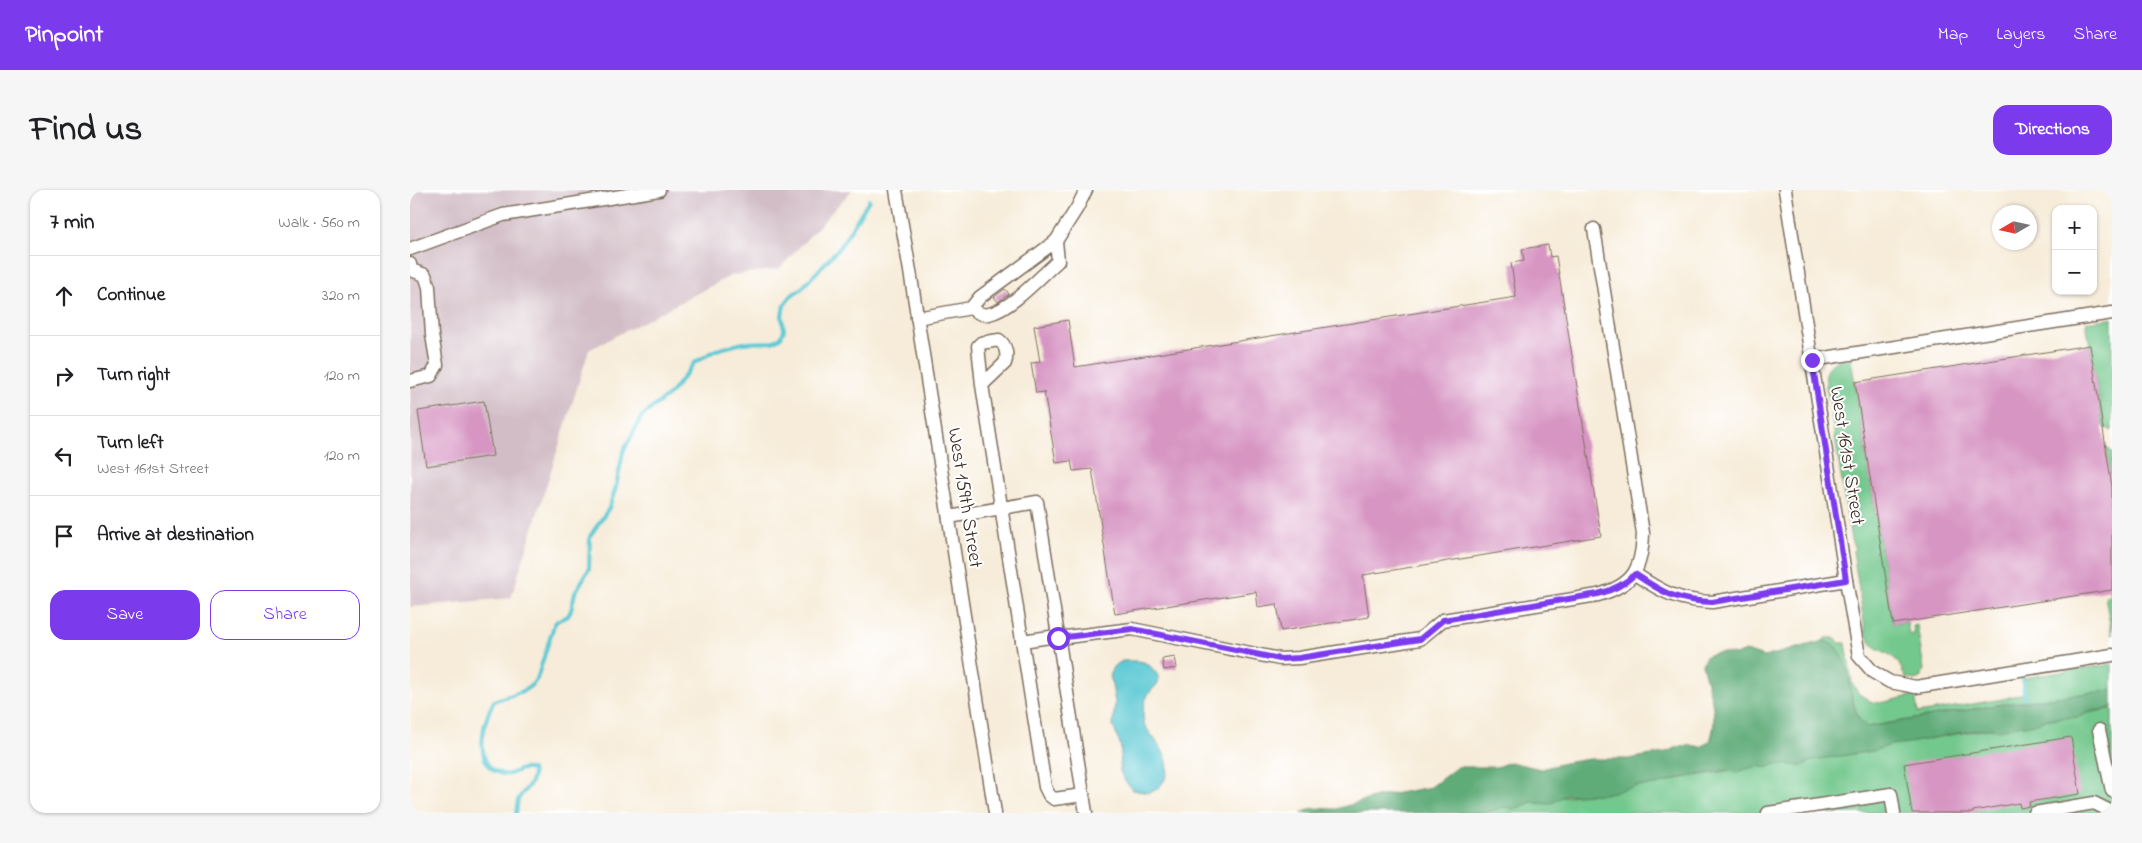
<!DOCTYPE html>
<meta charset="utf-8">
<style>
:root{--surface:#fff;--page:#f6f6f6;--text:#202124;--muted:#757577;--line:#e0e0e0;--accent:#7c3aed}
body{margin:0;font-family:"Indie Flower",sans-serif;background:var(--page);color:var(--text)}
.controls{position:absolute;right:15px;top:15px;display:grid;overflow:hidden;border-radius:10px;box-shadow:0 1px 4px #0004}
.controls button{width:45px;height:45px;display:grid;place-items:center;padding:0;border:0;border-bottom:1px solid var(--line);background:var(--surface);color:var(--text);font:25px sans-serif}
.compass{position:absolute;left:1582px;top:15px;width:45px;height:45px;border-radius:50%;background:var(--surface);box-shadow:0 1px 4px #0004;rotate:261deg}
.stop{position:absolute;width:15px;height:15px;margin:-11px;border:4px solid #7c3aed;border-radius:50%;background:#fff}
.stop.end{background:#7c3aed;border-color:#fff;box-shadow:0 1px 5px #0008}
.list{margin:0;padding:0;list-style:none}
h2{display:flex;justify-content:space-between;align-items:center;height:65px;margin:0;padding:0 20px;font-size:21px}
h2 small{font-size:16px;font-weight:400;color:var(--muted)}
.list li{display:grid;grid-template-columns:32px 1fr auto;gap:15px;align-items:center;box-sizing:border-box;height:80px;padding:0 20px;border-top:1px solid var(--line)}
.list b{display:block;font-size:19px;white-space:nowrap}
.list p{margin:0;font-size:16px;white-space:nowrap;color:var(--muted)}
.list em{font-size:16px;font-style:normal;color:var(--muted)}
.actions{display:flex;gap:10px;padding:15px 20px}
.actions a{flex:1;padding:11px 0;border:1px solid var(--accent);border-radius:15px;text-align:center;font-size:18px;color:var(--accent)}
.actions .main{background:var(--accent);color:#fff}
.icon{flex:none;width:28px;height:28px;fill:none;stroke:currentColor;stroke-width:2;stroke-linecap:round;stroke-linejoin:round}
.map{position:relative;flex:none;width:1702px;height:623px;overflow:hidden;border-radius:15px}
header{display:flex;align-items:center;gap:30px;box-sizing:border-box;height:70px;padding:0 25px;background:var(--accent);color:#fff}
header strong{font-size:24px}
nav{display:flex;gap:28px;margin-inline-start:auto;font-size:18px}
.intro{display:flex;align-items:center;justify-content:space-between;box-sizing:border-box;height:120px;padding:0 30px}
h1{margin:0;font-size:35px}
.button{padding:12px 22px;border-radius:15px;background:var(--accent);color:#fff;font-size:18px;font-weight:700}
main{display:flex;gap:30px;padding:0 30px}
aside{flex:1;background:var(--surface);border-radius:15px;box-shadow:0 1px 4px #0004}
.map>svg:first-child{display:block}
.industrial{fill:#d2bdc6}
.green{fill:#73c88d;stroke:#577956}
.forest{fill:#5eac78;stroke:#4c6b4b}
.water{fill:#5dc9d4;stroke:#4c7a79}
.lines{fill:none;stroke-linecap:round;stroke-linejoin:round}
.stream{stroke:#5dc9d4;stroke-width:4}
.building{fill:#d795c3}
.minor-casing{stroke:#7d6e5f;stroke-width:15}
.minor{stroke:#fff;stroke-width:12}
.route{stroke:#7c3aed;stroke-width:6}
.labels{text-anchor:middle;dominant-baseline:central;stroke-width:4;stroke-linejoin:round;paint-order:stroke}
.street-label{font-size:20px;fill:#3b2a1e;stroke:#fff}
</style>
<header>
<strong>Pinpoint</strong>
<nav><a>Map</a><a>Layers</a><a>Share</a></nav>
</header>
<div class="intro"><h1>Find us</h1><a class="button">Directions</a></div>
<main>
<aside>
<h2>7 min<small>Walk · 560 m</small></h2>
<ul class="list">
<li><svg class="icon" aria-label="ahead" viewBox="0 0 24 24"><path d="M12 20V5M6 11l6-6 6 6"/></svg><div><b>Continue</b></div><em>320 m</em></li>
<li><svg class="icon" aria-label="right" viewBox="0 0 24 24"><path d="M7 20v-9h11M14 6l5 5-5 5"/></svg><div><b>Turn right</b></div><em>120 m</em></li>
<li><svg class="icon" aria-label="left" viewBox="0 0 24 24"><path d="M17 20v-9H6M10 6l-5 5 5 5"/></svg><div><b>Turn left</b><p>West 161st Street</p></div><em>120 m</em></li>
<li><svg class="icon" aria-label="arrive" viewBox="0 0 24 24"><path d="M6 21V4h12l-3 4 3 4H6"/></svg><div><b>Arrive at destination</b></div></li>
</ul>
<div class="actions"><a class="main">Save</a><a>Share</a></div>
</aside>
<div class="map">
<svg width="1702" height="623" viewBox="0 0 1702 623">
<rect width="100%" height="100%" fill="#fff"/>
<filter id="ink" filterUnits="userSpaceOnUse"><feTurbulence type="fractalNoise" baseFrequency=".02" numOctaves="2"/><feDisplacementMap in="SourceGraphic" scale="10" xChannelSelector="R" yChannelSelector="G"/><feConvolveMatrix kernelMatrix="1 2 1 2 8 2 1 2 1" color-interpolation-filters="sRGB"/></filter>
<filter id="wash" filterUnits="userSpaceOnUse"><feTurbulence type="fractalNoise" baseFrequency=".0096" numOctaves="4" result="noise"/><feDisplacementMap in="SourceGraphic" scale="20" xChannelSelector="R" yChannelSelector="G"/><feGaussianBlur stdDeviation="1.12" result="paint"/><feColorMatrix in="noise" values="0 0 0 0 0 0 0 0 0 0 0 0 0 0 0 0 0 1.4 0 .05"/><feComposite in="paint" operator="in"/></filter>
<g filter="url(#wash)">
<rect width="100%" height="100%" fill="#f7ecd9"/>
<path class="industrial" d="M0 0H442L369 79 322 85 179 160 101 408 0 417Z"/>
<g class="green">
<path d="M1702 128V241L1693 236 1676 132Z"/>
<path d="M1441 169 1483 434 1497 432 1499 445 1504 444 1503 436 1507 435 1514 480 1510 488 1505 490 1496 488C1492 482 1491 475 1486 470 1472 456 1461 464 1455 439L1443 361 1445 358 1441 350 1421 222 1423 219C1418 208 1408 181 1425 172 1430 170 1436 170 1441 169Z"/>
<path d="M1696 257 1702 262V283L1700 284Z"/>
<path d="M1700 400H1702V446L1695 406 1701 405Z"/>
<path d="M1415 448H1424L1430 453H1436L1442 493 1449 504 1462 512 1470 513 1505 505 1508 523 1593 509 1613 503 1614 508H1616L1613 488 1702 474V500L1593 514 1457 537 1449 529 1441 505 1413 451Z"/>
<path d="M1702 519V623H1055Z"/>
</g>
<path class="forest" d="M1413 451C1445 456 1435 506 1449 529 1450 532 1455 534 1457 537L1593 514 1702 500V518L1680 522 1669 527 1638 529 1631 532 1615 536 1608 535 1589 541 1583 538 1553 542 1499 553 1481 555 1463 561 1404 570 1391 576 1366 574 1356 578C1347 574 1336 579 1327 583L1318 580 1270 588 1247 595 1228 596 1194 604 1156 605 1139 614 1126 613 1124 611 1105 619 1094 617 1074 623H891L903 618 926 619 966 607 1021 597 1047 577H1086L1100 572 1131 579 1154 573 1180 569H1218L1253 563 1271 556 1281 555 1291 557 1300 551C1310 523 1298 501 1292 474L1296 466C1307 462 1315 462 1325 465L1336 461 1354 467Z"/>
<path class="water" d="M712 471C734 471 736 469 749 487 749 496 742 498 738 505 733 513 732 525 734 534 743 550 764 567 756 587 752 595 748 600 739 603L723 600 714 590 710 581 711 558 703 535 705 512 700 484 703 477Z"/>
<g class="lines">
<g class="stream">
<path d="M1612 488 1615 507"/>
<path d="M106 623C107 619 107 614 108 610 113 599 126 594 122 580 108 575 104 587 93 584 61 577 73 530 84 511 102 503 114 506 127 489L144 435 147 431 158 426 161 420 165 403 179 379 180 346 199 318 206 297 213 262 232 226 261 203 284 173 306 160 333 153 363 152 371 147 374 140 372 125 374 115 382 105 391 99 430 57 459 10"/>
</g>
</g>
<g id="blocks">
<g class="building">
<path d="M1138 55 1140 67 1146 66 1191 346 953 385 959 427 871 441 867 414 848 417 846 402 705 424 682 279 663 281 661 271 646 273 634 202 626 203 621 173 630 172 624 136 658 130 665 177 1106 107 1101 73 1114 71 1112 59Z"/>
<path d="M595 99 599 104 588 112 584 107Z"/>
<path d="M1680 155 1702 297V400L1483 434 1445 192Z"/>
<path d="M74 211 83 266 16 276 8 221Z"/>
<path d="M765 467 767 478 754 480 752 469Z"/>
<path d="M1661 547 1670 604 1619 612 1620 616 1610 618 1609 613 1563 621V623H1502L1494 574Z"/>
</g>
</g>
</g>
<g filter="url(#ink)">
<use href="#blocks" fill-opacity="0" stroke="#7d6e5f" stroke-width="1"/>
<g class="lines">
<g class="minor-casing">
<g id="minor">
<path d="M486 0 500 81 585 623"/>
<path d="M1375 0 1436 390 1449 466 1463 482 1480 492 1506 497 1702 465"/>
<path d="M0 59 93 25 249 0"/>
<path d="M0 74 1 80 15 85 19 97 22 145 27 175 21 186 0 191"/>
<path d="M561 118C566 122 572 126 579 124 600 120 631 86 648 71L646 51"/>
<path d="M507 128 561 118 570 107 646 51 667 18 676 0"/>
<path d="M1402 170 1702 123"/>
<path d="M572 195 568 156 571 153 589 150C596 155 598 165 595 173L572 195 635 597 639 605 644 609 673 605"/>
<path d="M539 327 627 312 676 623"/>
<path d="M1225 384C1252 402 1268 411 1302 412L1436 390"/>
<path d="M648 448 722 439 870 469 889 468 1010 449 1033 430 1188 405C1223 395 1232 380 1233 343L1184 39"/>
<path d="M612 451 647 446"/>
<path d="M1689 540 1702 601"/>
<path d="M1358 623 1481 604 1484 623"/>
<path d="M1625 623 1684 613 1702 622"/>
</g>
</g>
<use href="#minor" class="minor"/>
</g>
</g>
<g class="lines" filter="url(#ink)">
<path class="route" d="M648 448 722 439 870 469 889 468 1010 449 1033 430 1188 404C1203 400 1214 395 1225 384 1253 403 1267 411 1302 412L1436 390 1402 170"/>
</g>
<g class="labels">
<g class="street-label">
<text transform="translate(1436 266) rotate(81)">West 161st Street</text>
<text transform="translate(554 308) rotate(81)">West 159th Street</text>
</g>
</g>
</svg>
<div class="controls">
<button>+</button>
<button>−</button>
</div>
<svg class="compass" viewBox="-18 -18 36 36"><path d="M0-13l5 13h-10z" fill="#e53935"/><path d="M0 13l5-13h-10z" fill="#757577"/></svg>
<div class="stop" style="left:648px;top:448px"></div>
<div class="stop end" style="left:1402px;top:170px"></div>
</div>
</main>
